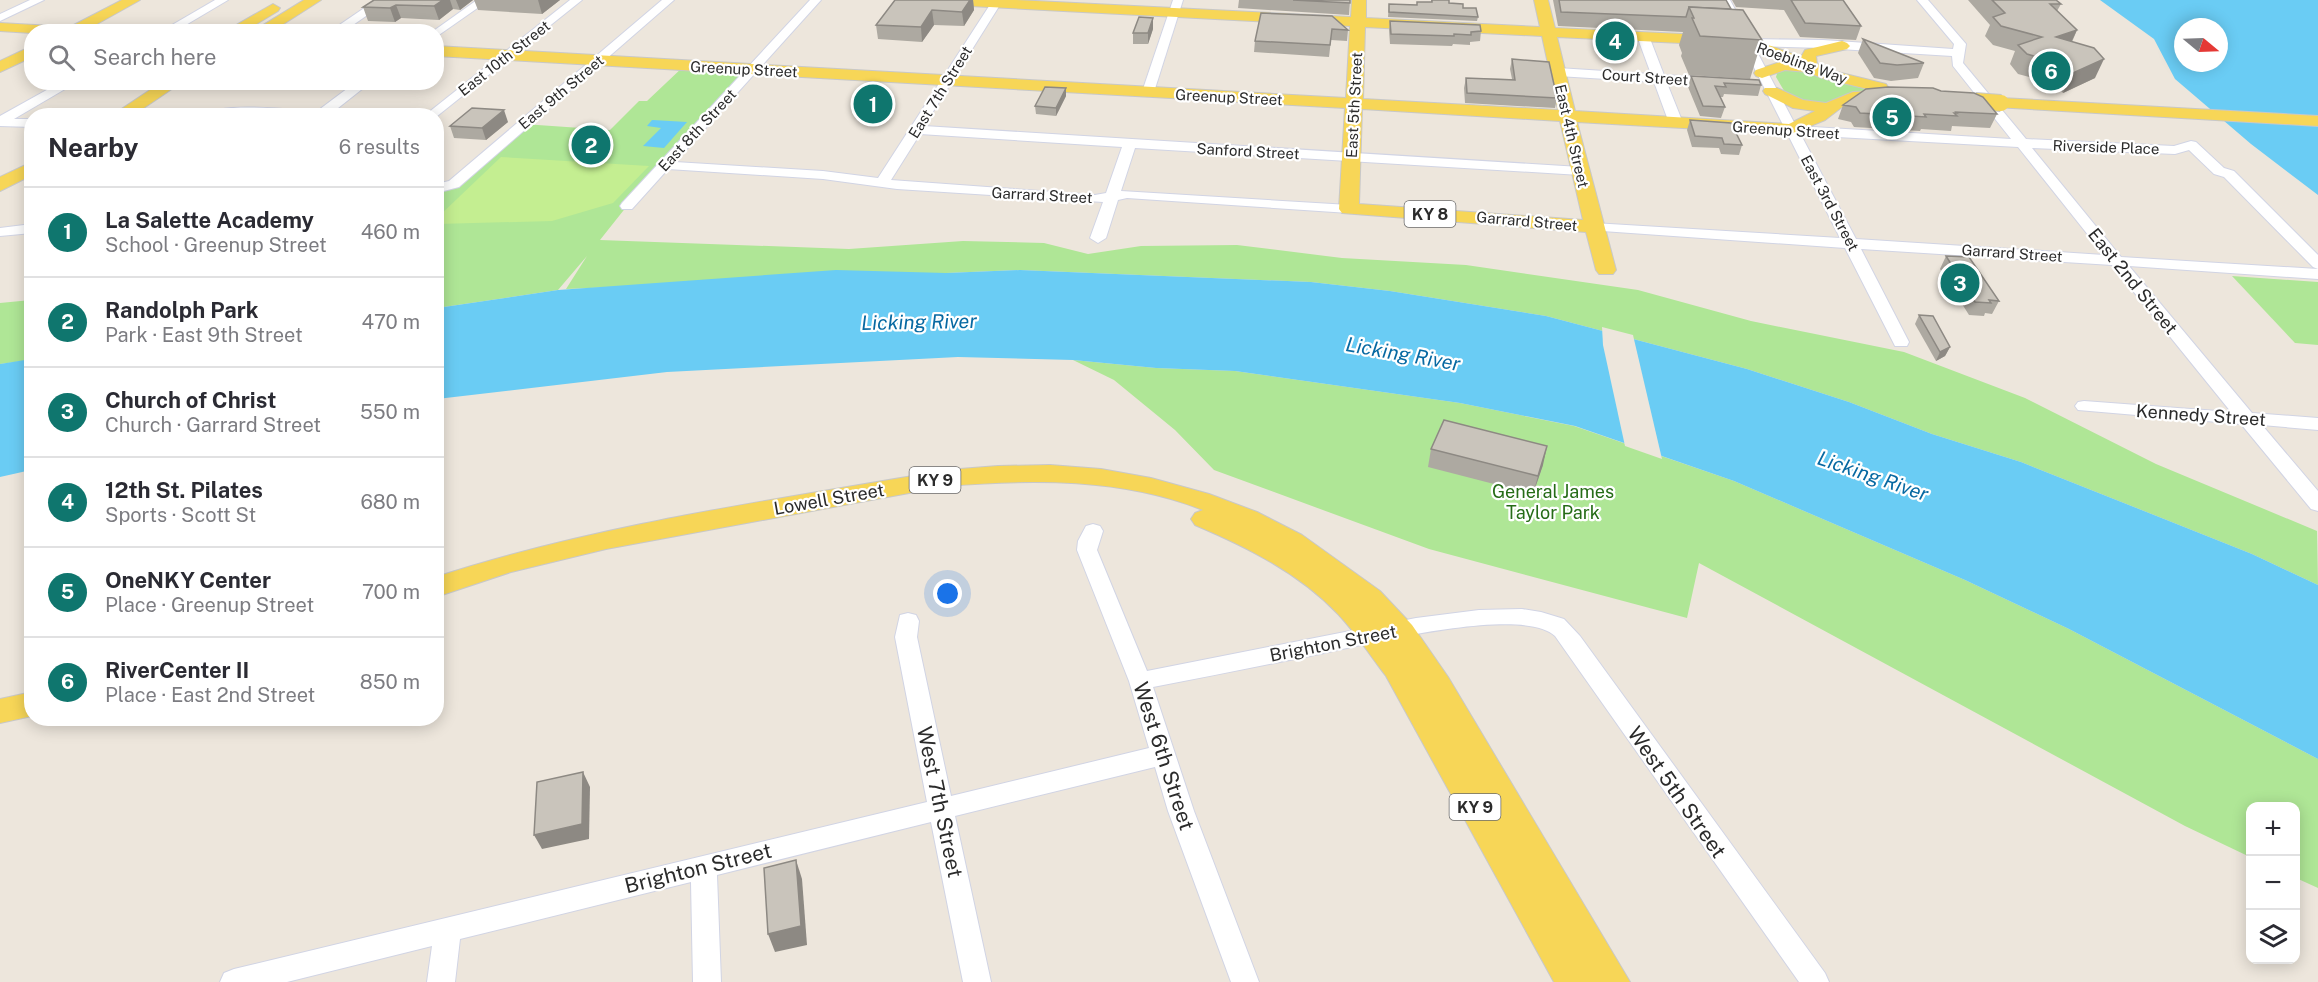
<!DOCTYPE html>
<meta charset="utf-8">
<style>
:root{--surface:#fff;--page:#f7f7f7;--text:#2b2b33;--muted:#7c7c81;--line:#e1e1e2;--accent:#0f766e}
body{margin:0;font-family:"Public Sans",sans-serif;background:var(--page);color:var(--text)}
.controls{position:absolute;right:18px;bottom:18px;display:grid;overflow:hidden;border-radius:12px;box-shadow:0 3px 15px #0003}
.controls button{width:54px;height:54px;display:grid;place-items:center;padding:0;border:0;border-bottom:2px solid var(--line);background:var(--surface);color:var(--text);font:30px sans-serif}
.compass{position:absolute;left:2174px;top:18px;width:54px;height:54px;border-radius:50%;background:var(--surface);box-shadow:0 3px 15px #0003;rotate:109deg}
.you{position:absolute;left:948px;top:594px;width:21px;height:21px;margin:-15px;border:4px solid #fff;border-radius:50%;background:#1a73e8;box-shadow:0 0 0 9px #1a73e833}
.badge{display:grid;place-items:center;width:39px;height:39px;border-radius:50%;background:var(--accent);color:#fff;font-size:20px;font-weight:700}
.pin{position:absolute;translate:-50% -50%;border:3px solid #fff;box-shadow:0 2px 6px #0006}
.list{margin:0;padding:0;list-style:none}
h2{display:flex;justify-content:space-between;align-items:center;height:78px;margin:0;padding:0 24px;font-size:26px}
h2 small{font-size:20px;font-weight:400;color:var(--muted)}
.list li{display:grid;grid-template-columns:39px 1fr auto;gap:18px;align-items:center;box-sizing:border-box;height:90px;padding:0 24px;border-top:2px solid var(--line)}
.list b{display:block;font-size:22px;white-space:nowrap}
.list p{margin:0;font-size:20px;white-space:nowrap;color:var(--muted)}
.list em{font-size:20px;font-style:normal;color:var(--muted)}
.icon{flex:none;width:33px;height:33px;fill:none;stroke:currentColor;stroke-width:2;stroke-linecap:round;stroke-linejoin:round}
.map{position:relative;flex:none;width:2318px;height:982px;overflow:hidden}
.search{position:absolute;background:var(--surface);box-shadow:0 3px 15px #0003;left:24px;top:24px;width:420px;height:66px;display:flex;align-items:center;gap:15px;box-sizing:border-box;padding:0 21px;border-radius:24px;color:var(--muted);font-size:22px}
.panel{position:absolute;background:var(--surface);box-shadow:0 3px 15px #0003;left:24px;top:108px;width:420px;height:618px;border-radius:24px}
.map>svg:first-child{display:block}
.green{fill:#afe696}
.pitch{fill:#c4ee91}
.water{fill:#6accf4;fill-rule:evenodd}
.pier{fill:#ede6dc}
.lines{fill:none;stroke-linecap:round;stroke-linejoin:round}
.minor-casing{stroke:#d1d4e4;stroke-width:2}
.major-casing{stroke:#c8c8c8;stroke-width:2}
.minor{fill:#fff;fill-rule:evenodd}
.major{fill:#f7d657;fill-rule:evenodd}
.major-bridge-casing{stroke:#c8c8c8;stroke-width:18;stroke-linecap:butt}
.major-bridge{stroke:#f7d657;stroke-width:16}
.wall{fill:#ada9a1}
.shaded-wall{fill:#8d8983}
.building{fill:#c9c4bb;stroke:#8d8983;stroke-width:1.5}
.labels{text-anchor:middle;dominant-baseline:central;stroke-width:4.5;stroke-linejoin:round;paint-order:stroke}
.far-street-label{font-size:15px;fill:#2b2b2b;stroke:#fff}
.shield{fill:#fff;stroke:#6b6b6b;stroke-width:1.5}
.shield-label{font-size:16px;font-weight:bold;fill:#2b2b2b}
.street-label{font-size:18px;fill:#2b2b2b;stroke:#fff}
.park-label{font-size:18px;fill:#266c17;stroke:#fff}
.water-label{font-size:20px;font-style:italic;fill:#0769a2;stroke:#fff}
.near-street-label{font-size:21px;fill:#2b2b2b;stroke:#fff}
</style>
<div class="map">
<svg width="2318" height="982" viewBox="0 0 2318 982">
<rect width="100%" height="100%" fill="#ede6dc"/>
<g class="green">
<path d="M684 66 753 69 627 206 600 240 849 249 963 241 1044 243 1088 254 1141 246 1237 245 1342 258 1466 265 1638 290 1751 321 1904 352 2025 398 2156 464 2317 531 2318 585 2252 554 2021 462 1932 434 1849 402 1747 369 1546 316 1390 291 1311 282 1020 270 566 289 587 256 558 290 437 308 436 189 448 187 523 124 610 130 639 101H647Z"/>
<path d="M1789 67 1891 91 1848 95 1825 103H1807L1786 94 1776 77 1778 70Z"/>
<path d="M2232 276 2318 282V345L2295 343Z"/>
<path d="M31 300V360L0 364V303Z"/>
<path d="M1073 360 1156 368 1235 371 1460 403 1574 426 1734 481 1965 580 2069 629 2318 759V888L2296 878V806H2250V857L2185 826 1699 563 1687 618 1429 549 1214 470 1175 430 1114 380Z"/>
</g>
<path class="pitch" d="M501 157 649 166 613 203 552 221 437 224V218Z"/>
<g class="water">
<path d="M2100 0H2318V195L2251 144 2175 79 2154 39ZM2183 27H2219V63H2183Z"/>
<path d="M652 120H653L687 122 664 148 643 146 661 128 647 126Z"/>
<path d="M836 270 946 273 1020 270 1311 282 1390 291 1546 316 1747 369 1849 402 1932 434 2021 462 2252 554 2318 585V759L2069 629 1965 580 1734 481 1575 426 1460 403 1235 371 1156 368 1073 360 958 357 667 372 437 399V308L558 290Z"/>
<path d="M31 359V470L0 477V364Z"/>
</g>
<path class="pier" d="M1602 327 1633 335 1662 459 1625 446 1603 345Z"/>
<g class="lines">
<g class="minor-casing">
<g id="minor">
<path d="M30 0H44L0 21V14Z"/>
<path d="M215 0H228L174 32H160Z"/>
<path d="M376 0H389L343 32H329Z"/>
<path d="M477 0H489L436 37V32H432Z"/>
<path d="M570 0H582L436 117 424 116Z"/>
<path d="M662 0H674L459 187 436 193V184L449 181Z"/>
<path d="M810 0H821L675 162 823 171 878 178 993 0H1003L924 126 1580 167 1587 171 1580 175 1135 148 1121 191 1349 205 1356 209 1349 213 1127 198 1118 200 1106 238 1098 243 1090 238 1103 202 897 189 823 179 668 169 632 209H622L620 206 622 203ZM920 134 1122 147 1106 193 1095 195 891 180Z"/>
<path d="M1173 0H1183L1154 92 1152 95H1144L1142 92Z"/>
<path d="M1720 0H1730L1751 39 1823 40 1953 49 1954 44 1917 0H1928L1966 44 1963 63 2026 139 2174 146 2191 141 2196 142 2224 168 2234 171 2318 255V269L2313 267 2224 177 2214 174 2189 150 2175 154 2032 148 2121 257 2318 269V279L2129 266 2252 413 2318 418V430L2262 425 2318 491V511L2311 509 2241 424 2078 410 2075 406 2078 402 2084 401 2231 412 2112 265 1861 249 1909 342 1907 346H1895L1893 342 1845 248 1588 230 1586 227 1588 224 1593 223 1840 238ZM1754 46 1823 48 1952 56 1953 66 2011 139 1796 126ZM1801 135 2018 147 2104 255 1856 239Z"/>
<path d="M1643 33 1649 36 1664 75 1715 78 1721 82 1715 86 1667 83 1683 123 1681 126 1676 127 1669 123 1654 82 1558 76 1552 72 1558 68 1651 74 1637 36Z"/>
<path d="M61 82H77L14 119H32V127L0 126V116Z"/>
<path d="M356 82H371L328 116H202C221 101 291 110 316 112Z"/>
<path d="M32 224V233L0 236V228Z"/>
<path d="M1093 524 1100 526 1103 531 1097 550 1147 671 1416 618 1479 610 1522 609 1541 612 1564 619 1580 636 1825 973 1829 982H1799L1555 636C1521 604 1356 647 1310 656 1258 666 1205 677 1153 687L1194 811 1259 982H1231L1168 811 1155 767 955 816 991 982H963L931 822 717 875 721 982H693L691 882 460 939 455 982H427L432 946 287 982H220L224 973 234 969 927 802 895 637 900 615 908 613 916 615 919 621 917 637 951 796 1149 748 1129 681 1077 550 1078 541 1086 526Z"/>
</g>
</g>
<g class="major-casing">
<g id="major">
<path d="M122 0H140L88 29 90 32H32V33L0 31V23L70 27Z"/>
<path d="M304 0H321L271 32H252Z"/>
<path d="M925 0H1016L1351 17 1352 0H1366V18L1540 27 1534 0H1548L1555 28 1746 37 1801 57 1805 50 1842 41 1847 43 1850 46 1847 49 1816 56 1817 64 1833 71 1886 84 1888 87 1886 90 1897 92 1899 95 1891 100 1855 102 1842 107 1825 120 1791 134 1577 122 1616 270 1613 274H1599L1596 270 1586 232 1342 213 1339 209 1345 108 436 56V46L1346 98 1350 26 932 4ZM1365 27 1542 36 1558 110 1363 99ZM1557 37 1744 46 1783 61 1756 70 1754 73 1756 76 1762 78 1785 70 1807 72 1822 78 1876 91 1853 92 1826 103 1803 100 1777 88H1765L1763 91 1765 94 1793 108 1815 111 1789 124 1575 111ZM1362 109 1560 121 1583 220 1359 204Z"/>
<path d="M273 4 280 8 278 11 243 32H224Z"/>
<path d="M32 46V57L0 72V61Z"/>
<path d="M162 82H182L132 116H111Z"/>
<path d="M2001 98 2318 116V126L1995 107 1993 103 1995 99Z"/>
<path d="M32 162V175L0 191V177Z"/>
<path d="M1050 465 1101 469 1151 478 1209 494 1257 512 1302 535 1380 591 1412 625 1448 677 1630 982H1554L1386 676C1370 655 1356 633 1338 614 1299 573 1247 547 1195 525L1191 519 1195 513 1203 510C1122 478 1032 479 947 486L606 549 511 572 436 597V577C602 523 776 500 947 470L998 466Z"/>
<path d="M32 692V716L0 723V699Z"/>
</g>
</g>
<use href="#minor" class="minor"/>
<use href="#major" class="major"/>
<g class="major-bridge-casing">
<path id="major-bridge" d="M1975 101 2001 103"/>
</g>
<use href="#major-bridge" class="major-bridge"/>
</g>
<g class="wall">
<path d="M374 0H473L460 10 453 9 439 20 401 18 395 22 368 21 363 7Z"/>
<path d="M474 0H560L542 14 478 10Z"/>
<path d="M895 0H973L974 10 964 26 934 25 922 42 878 39 876 25Z"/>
<path d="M1239 0H1350L1349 15 1238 8Z"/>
<path d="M1431 0H1449V3L1463 8 1478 17 1477 21 1388 17 1389 4 1417 5 1431 2Z"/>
<path d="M1553 0H1726L1731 9 1762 40 1750 79 1689 75 1681 56 1682 53 1679 45 1683 32 1558 26Z"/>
<path d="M1732 0H1843L1861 26 1856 40 1800 37 1784 10 1736 7Z"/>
<path d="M1968 0H2056L2061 4 2057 11 2077 30 2072 42 2095 78 2063 93 2053 81 2041 80 2018 74 2010 64 2015 51 1993 45 1985 36 1990 25Z"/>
<path d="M1261 13 1348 30 1347 41 1331 40 1329 57 1254 52 1255 41Z"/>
<path d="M1390 21 1481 31 1480 41 1470 42V45L1453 44 1452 46 1390 44 1389 30Z"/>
<path d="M1153 29 1148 44H1133V33Z"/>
<path d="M1863 39 1924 63 1918 78 1891 81 1874 78 1858 53Z"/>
<path d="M1512 59 1557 98 1555 108 1465 103 1464 88 1466 78 1512 79 1510 69Z"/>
<path d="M1691 76 1761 85 1758 96 1724 94 1723 97H1720L1725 107 1721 118 1700 116 1688 87Z"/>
<path d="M1066 88V96L1056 116 1036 114 1035 106Z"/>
<path d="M1843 105 1997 114 1990 128 1952 126 1951 131 1921 129 1920 131 1854 127 1851 122 1838 119Z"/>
<path d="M1690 120 1742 145 1739 155 1721 154 1719 148 1692 147 1687 130Z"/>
<path d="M508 122 486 140 454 138 450 126Z"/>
<path d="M1946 256 1999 301 1992 314 1985 313 1984 316 1969 315 1940 269Z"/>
<path d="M1919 315 1950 347 1945 356 1936 361 1915 324Z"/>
<path d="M1431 449 1543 465 1533 494 1428 467Z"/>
</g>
<g class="shaded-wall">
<path d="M443 0H450L453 9 439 20 434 6Z"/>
<path d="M456 0H473L460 10Z"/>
<path d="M538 0H560L542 14Z"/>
<path d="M970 0H973L974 10 964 26 962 12Z"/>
<path d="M396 5 401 18 395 22 390 8Z"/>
<path d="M932 10 934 25 922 42 921 27Z"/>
<path d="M1153 18V29L1148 44V33Z"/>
<path d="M2077 30 2068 49 2056 37Z"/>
<path d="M2104 59 2095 78 2063 93 2073 73Z"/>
<path d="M1066 88V96L1056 116V108Z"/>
<path d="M504 110 508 122 486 140 482 128Z"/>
<path d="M1950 347 1945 356 1936 361 1940 352Z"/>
<path d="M1547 446 1543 465 1533 494 1538 476Z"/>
<path d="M583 772 590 787 589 839 542 849 534 835Z"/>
<path d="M796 860 802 879 807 945 775 952 768 934Z"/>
</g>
<g class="building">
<path d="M374 0H443L434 6 396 5 390 8 363 7Z"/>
<path d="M895 0H970L962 12 932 10 921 27 876 25Z"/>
<path d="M1293 0H1350V3Z"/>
<path d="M1432 0H1449V3L1463 4V8H1476L1478 17 1389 12V4L1417 5V2H1432Z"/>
<path d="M1559 0H1726L1731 9 1689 7 1686 17 1561 12Z"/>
<path d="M1791 0H1843L1861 26 1805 23Z"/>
<path d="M1992 0H2056L2061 4H2050L2077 30 2056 37 2094 48 2104 59 2073 73 2062 61H2050L2027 54 2018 45 2042 37 2001 26 1993 17 2005 13Z"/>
<path d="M1689 7 1743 10 1762 40 1700 36 1692 18H1694Z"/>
<path d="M1261 13 1332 16 1348 30 1332 29 1330 45 1255 41Z"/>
<path d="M1139 17 1153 18 1148 33H1133Z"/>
<path d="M1390 21 1480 25 1481 31 1471 32V35L1454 34V36L1391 34Z"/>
<path d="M1863 39 1924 63 1897 65 1880 63Z"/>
<path d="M1512 59 1549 62 1557 98 1467 93 1466 78 1515 80Z"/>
<path d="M1691 76 1759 80 1761 85 1724 83 1726 87 1715 86 1725 107 1703 106Z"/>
<path d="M1045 87 1066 88 1056 108 1035 106Z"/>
<path d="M1888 87 1933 88 1941 91 1974 93 1983 97 1997 114 1956 112 1957 113H1954L1957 116 1924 114 1926 117 1860 113 1856 107 1843 105 1866 89Z"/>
<path d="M472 108 504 110 482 128 450 126Z"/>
<path d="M1690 120 1731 123 1742 145 1724 144 1722 138 1695 136Z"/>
<path d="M1946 256 1969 257 1999 301 1989 300 1991 303 1975 302Z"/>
<path d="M1919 315 1933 316 1950 347 1940 352Z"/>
<path d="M1444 420 1547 446 1538 476 1431 449Z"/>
<path d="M583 772 582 824 534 835 537 782Z"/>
<path d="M796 860 801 926 768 934 764 868Z"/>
</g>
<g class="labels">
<g class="far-street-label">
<text transform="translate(504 58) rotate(-38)">East 10th Street</text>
<text transform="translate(1802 63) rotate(20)">Roebling Way</text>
<text transform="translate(744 69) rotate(3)">Greenup Street</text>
<text transform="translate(1645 77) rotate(4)">Court Street</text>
<text transform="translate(561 92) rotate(-40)">East 9th Street</text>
<text transform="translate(940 92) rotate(-58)">East 7th Street</text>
<text transform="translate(1229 97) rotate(3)">Greenup Street</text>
<text transform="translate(1354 105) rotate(-87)">East 5th Street</text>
<text transform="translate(697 130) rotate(-47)">East 8th Street</text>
<text transform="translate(1786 130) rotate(4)">Greenup Street</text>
<text transform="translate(1572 136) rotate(77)">East 4th Street</text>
<text transform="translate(2106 147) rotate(2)">Riverside Place</text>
<text transform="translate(1248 151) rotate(3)">Sanford Street</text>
<text transform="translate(1042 195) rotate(3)">Garrard Street</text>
<text transform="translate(1830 203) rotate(62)">East 3rd Street</text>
<text transform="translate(1527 221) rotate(5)">Garrard Street</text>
<text transform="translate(2012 253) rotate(4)">Garrard Street</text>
</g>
<g class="shield">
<rect x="1404.5" y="201" width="51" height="26" rx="4.5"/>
<rect x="909.5" y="467" width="51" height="26" rx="4.5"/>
<rect x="1449.5" y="794" width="51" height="26" rx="4.5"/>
</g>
<g class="shield-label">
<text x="1430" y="214">KY 8</text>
<text x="935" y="480">KY 9</text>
<text x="1475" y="807">KY 9</text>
</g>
<g class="street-label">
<text transform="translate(2133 281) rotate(51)">East 2nd Street</text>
<text transform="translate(2201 415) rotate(4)">Kennedy Street</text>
<text transform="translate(829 499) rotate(-10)">Lowell Street</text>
<text transform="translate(1333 643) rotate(-11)">Brighton Street</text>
</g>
<g class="park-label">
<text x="1553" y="491">General James<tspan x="1553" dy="21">Taylor Park</tspan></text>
</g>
<g class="water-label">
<text transform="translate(919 322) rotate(-1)">Licking River</text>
<text transform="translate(1403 354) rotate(10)">Licking River</text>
<text transform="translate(1873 476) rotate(19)">Licking River</text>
</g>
<g class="near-street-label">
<text transform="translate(1164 756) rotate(72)">West 6th Street</text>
<text transform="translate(1677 792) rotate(55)">West 5th Street</text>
<text transform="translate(940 802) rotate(78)">West 7th Street</text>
<text transform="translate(698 868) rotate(-14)">Brighton Street</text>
</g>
</g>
</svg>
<div class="controls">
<button>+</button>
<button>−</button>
<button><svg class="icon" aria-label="layers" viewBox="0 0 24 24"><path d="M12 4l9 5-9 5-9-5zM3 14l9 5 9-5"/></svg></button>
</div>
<svg class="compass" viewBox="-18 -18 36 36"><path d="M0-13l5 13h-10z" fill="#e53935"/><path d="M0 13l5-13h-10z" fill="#7c7c81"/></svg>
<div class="you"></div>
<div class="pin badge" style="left:873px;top:104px">1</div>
<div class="pin badge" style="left:591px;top:145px">2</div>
<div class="pin badge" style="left:1960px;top:283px">3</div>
<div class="pin badge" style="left:1615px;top:41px">4</div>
<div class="pin badge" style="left:1892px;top:117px">5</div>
<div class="pin badge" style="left:2051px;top:71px">6</div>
<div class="search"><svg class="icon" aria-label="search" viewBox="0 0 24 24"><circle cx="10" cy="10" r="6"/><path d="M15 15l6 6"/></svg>Search here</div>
<section class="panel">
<h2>Nearby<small>6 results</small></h2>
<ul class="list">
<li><span class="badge">1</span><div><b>La Salette Academy</b><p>School · Greenup Street</p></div><em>460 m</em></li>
<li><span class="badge">2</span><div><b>Randolph Park</b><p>Park · East 9th Street</p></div><em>470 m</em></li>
<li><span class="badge">3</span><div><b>Church of Christ</b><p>Church · Garrard Street</p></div><em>550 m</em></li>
<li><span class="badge">4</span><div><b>12th St. Pilates</b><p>Sports · Scott St</p></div><em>680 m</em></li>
<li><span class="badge">5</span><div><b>OneNKY Center</b><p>Place · Greenup Street</p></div><em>700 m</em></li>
<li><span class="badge">6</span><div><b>RiverCenter II</b><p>Place · East 2nd Street</p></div><em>850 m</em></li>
</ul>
</section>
</div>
